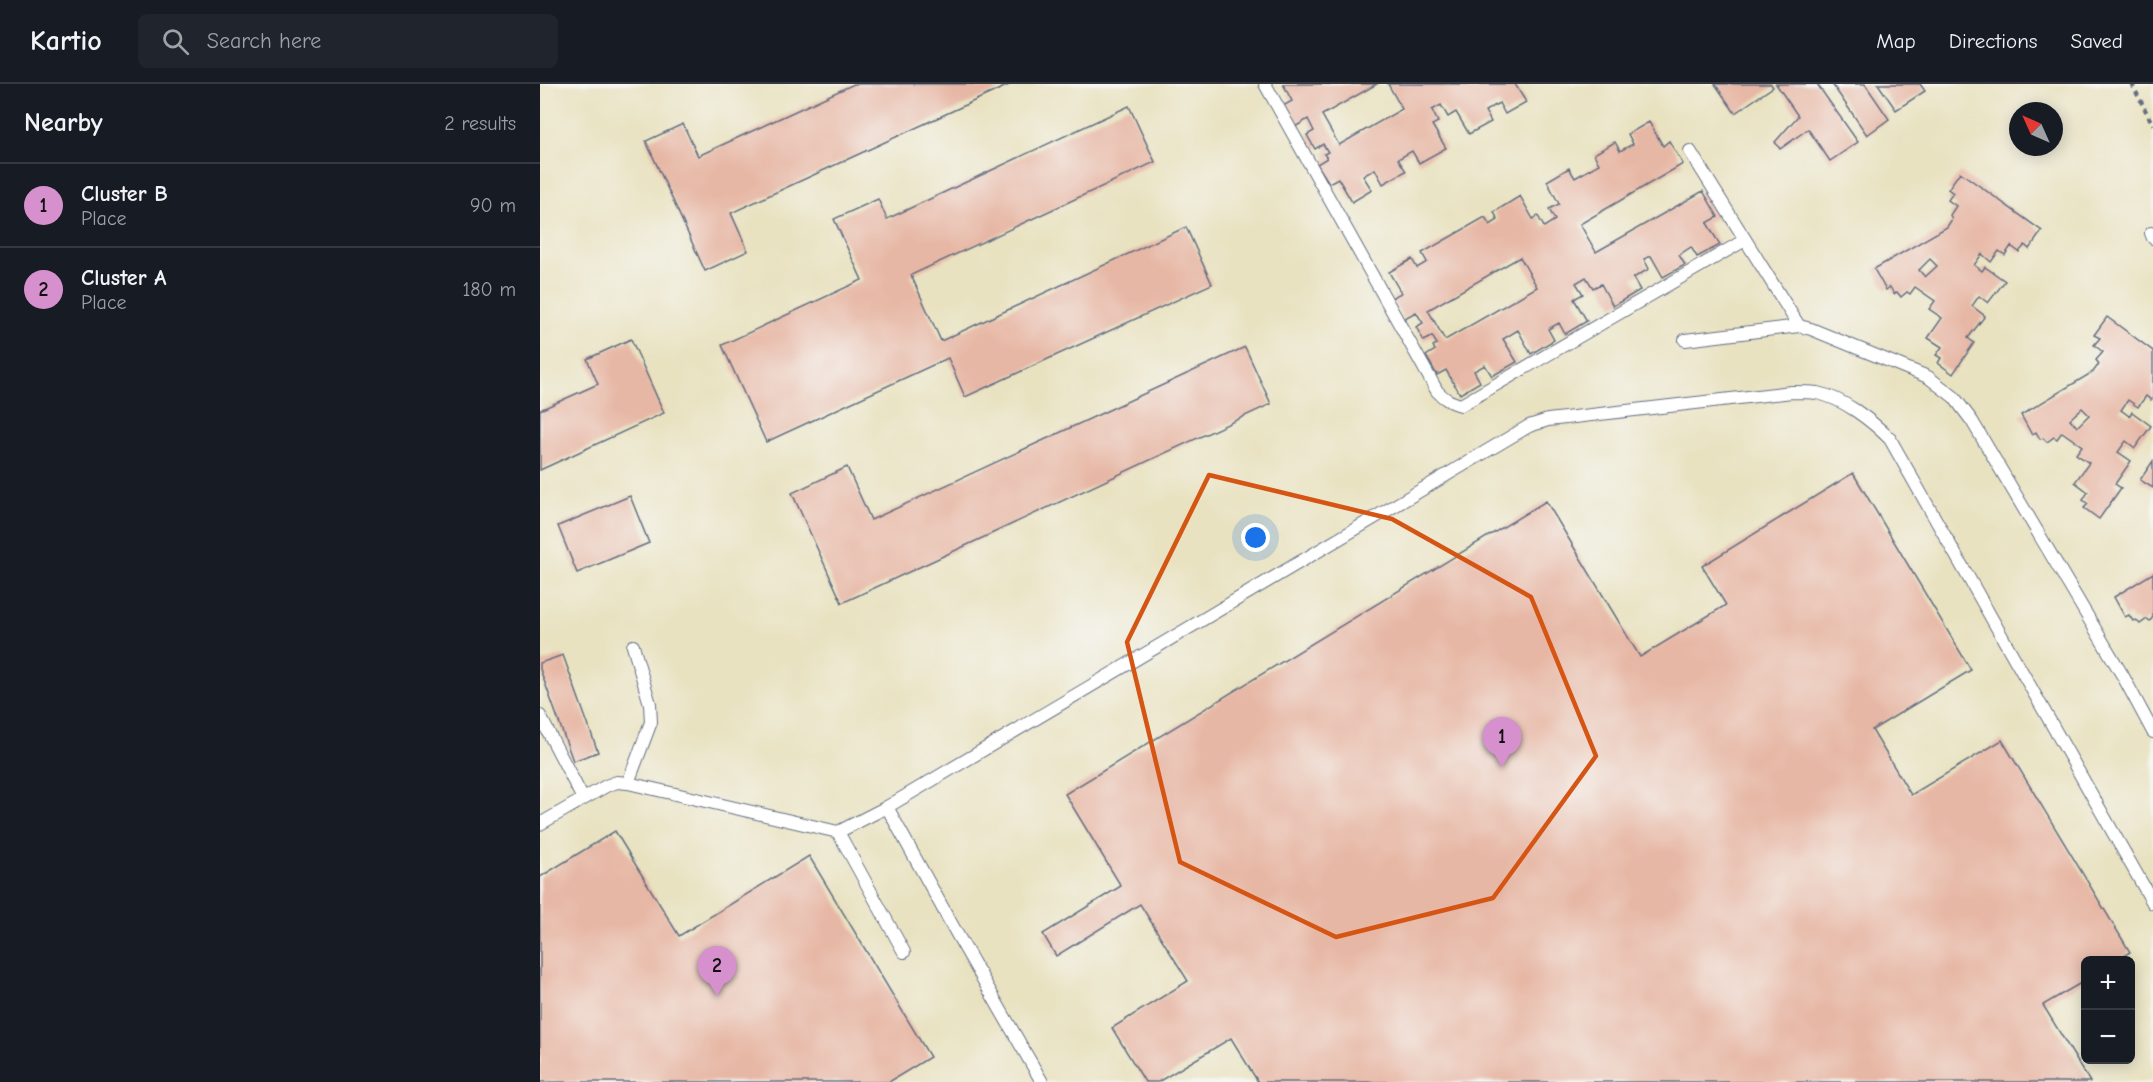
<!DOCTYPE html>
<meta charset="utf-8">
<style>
:root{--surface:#171b24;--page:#20242c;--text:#f1f3f6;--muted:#9ea1a6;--line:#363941;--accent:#d690ce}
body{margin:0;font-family:"Comic Neue",sans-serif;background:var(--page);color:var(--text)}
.controls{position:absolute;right:18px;bottom:18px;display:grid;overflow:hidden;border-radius:9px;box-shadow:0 3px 15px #0003}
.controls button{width:54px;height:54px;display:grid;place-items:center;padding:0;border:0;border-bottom:2px solid var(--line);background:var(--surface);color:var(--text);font:30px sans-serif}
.compass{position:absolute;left:1469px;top:18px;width:54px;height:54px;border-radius:50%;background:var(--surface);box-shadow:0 3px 15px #0003;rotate:315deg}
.you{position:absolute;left:716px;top:454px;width:21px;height:21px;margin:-15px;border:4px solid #fff;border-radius:50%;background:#1a73e8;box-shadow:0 0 0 9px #1a73e833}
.badge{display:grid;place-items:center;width:39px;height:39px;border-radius:50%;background:var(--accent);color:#111;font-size:20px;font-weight:700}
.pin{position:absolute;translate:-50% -50px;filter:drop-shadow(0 2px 3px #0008)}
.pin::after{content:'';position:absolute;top:32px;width:21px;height:18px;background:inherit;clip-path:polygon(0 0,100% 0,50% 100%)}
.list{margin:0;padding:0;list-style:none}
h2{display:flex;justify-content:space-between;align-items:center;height:78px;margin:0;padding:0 24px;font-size:26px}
h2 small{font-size:20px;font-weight:400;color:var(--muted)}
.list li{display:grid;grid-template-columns:39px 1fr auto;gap:18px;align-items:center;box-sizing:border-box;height:84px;padding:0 24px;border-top:2px solid var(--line)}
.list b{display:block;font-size:22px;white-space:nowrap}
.list p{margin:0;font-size:20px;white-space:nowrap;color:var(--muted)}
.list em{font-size:20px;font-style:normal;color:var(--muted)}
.icon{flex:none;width:33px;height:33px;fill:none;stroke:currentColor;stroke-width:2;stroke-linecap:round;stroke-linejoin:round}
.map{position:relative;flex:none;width:1613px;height:998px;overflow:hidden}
header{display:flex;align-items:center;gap:36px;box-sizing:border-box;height:84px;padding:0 30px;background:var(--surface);border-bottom:2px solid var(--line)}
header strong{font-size:28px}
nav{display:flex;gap:33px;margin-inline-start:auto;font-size:21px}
.search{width:420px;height:54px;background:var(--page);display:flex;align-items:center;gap:15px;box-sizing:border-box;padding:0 21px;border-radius:9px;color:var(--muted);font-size:22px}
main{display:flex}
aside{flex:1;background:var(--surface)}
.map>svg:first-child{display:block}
.building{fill:#e7b7a5;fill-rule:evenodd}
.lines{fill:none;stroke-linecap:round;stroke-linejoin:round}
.service-casing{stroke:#636e81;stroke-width:14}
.path{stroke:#636e81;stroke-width:4;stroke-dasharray:4.5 4.5;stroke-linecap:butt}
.service{stroke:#fff;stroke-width:12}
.marked{fill:none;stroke:#d45514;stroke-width:4.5;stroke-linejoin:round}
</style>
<header>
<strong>Kartio</strong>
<div class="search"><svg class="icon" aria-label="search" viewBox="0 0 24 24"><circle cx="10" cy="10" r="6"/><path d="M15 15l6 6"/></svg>Search here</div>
<nav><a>Map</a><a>Directions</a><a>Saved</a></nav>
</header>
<main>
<aside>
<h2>Nearby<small>2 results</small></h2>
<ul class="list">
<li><span class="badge">1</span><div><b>Cluster B</b><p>Place</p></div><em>90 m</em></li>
<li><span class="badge">2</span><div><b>Cluster A</b><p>Place</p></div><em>180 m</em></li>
</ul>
</aside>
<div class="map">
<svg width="1613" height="998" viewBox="0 0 1613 998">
<rect width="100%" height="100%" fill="#f6f6f2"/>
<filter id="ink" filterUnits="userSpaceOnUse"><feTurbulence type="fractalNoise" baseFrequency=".0167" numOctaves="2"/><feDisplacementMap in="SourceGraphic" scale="12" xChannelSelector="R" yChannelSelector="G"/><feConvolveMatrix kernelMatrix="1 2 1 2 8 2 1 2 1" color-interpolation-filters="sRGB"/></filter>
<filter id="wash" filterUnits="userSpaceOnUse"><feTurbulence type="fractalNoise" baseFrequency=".008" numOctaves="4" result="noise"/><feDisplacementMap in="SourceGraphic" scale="24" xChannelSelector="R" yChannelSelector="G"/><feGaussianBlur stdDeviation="1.35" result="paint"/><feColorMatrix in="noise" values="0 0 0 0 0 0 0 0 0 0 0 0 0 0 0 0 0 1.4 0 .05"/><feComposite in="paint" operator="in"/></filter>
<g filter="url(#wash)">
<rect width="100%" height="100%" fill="#e9e2c1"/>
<g id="blocks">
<g class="building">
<path d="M314 0H471L191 129 208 167 165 187 106 57 143 40 158 72Z"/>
<path d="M743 0H837L782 31 799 61 862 25 848 0H975L986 18 965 30 959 19 945 27 951 38 929 50 916 28 908 33 901 21 892 26 898 38 892 41 906 64 879 79 872 67 858 75 866 87 843 100 835 85 823 92 832 106 812 118 798 94 789 99 777 80 787 74 784 70 788 68 783 60 775 65 767 51 774 47 768 35 755 43 743 22 752 17Z"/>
<path d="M1175 0H1231L1233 3 1195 29Z"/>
<path d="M1236 0H1277L1318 58 1290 77 1268 45 1240 65 1235 58 1258 32Z"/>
<path d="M1292 0H1325L1349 35 1327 51Z"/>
<path d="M1338 0H1380L1385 7 1356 26Z"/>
<path d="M589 22 615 78 371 191 401 257 646 143 672 200 425 313 408 274 226 358 182 261 322 196 294 135 338 115 347 135Z"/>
<path d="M1109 38 1123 62 1129 57 1143 80 1040 140 1056 168 1163 107 1178 133 1167 139 1180 161 1157 173 1151 163 1139 171 1145 181 1123 193 1111 172 1104 175 1109 185 1093 194 1100 206 1073 222 1061 200 1053 204 1046 193 1036 199 1043 210 1034 215 1047 237 1025 250 1019 239 1008 245 1014 256 991 270 978 246 963 255 977 278 952 292 945 281 934 287 940 298 920 310 906 286 897 291 886 272 895 266 893 262 897 260 892 252 884 257 876 243 883 239 876 228 863 235 851 214 861 209 849 188 872 175 877 184 887 178 882 169 945 133 950 141 958 136 954 128 980 112 993 135 998 132 1004 143 1015 136 1009 125 1019 120 1007 97 1029 84 1035 94 1059 80 1054 70 1075 58 1080 67 1093 60 1088 50ZM980 173 997 203 905 256 888 226Z"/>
<path d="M1420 88 1502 147 1489 165 1485 161 1479 168 1471 162 1465 171 1459 167 1451 178 1442 170 1434 181 1442 187 1445 183 1465 197 1448 219 1439 212 1432 222 1445 232 1428 254 1434 259 1413 290 1398 279 1401 274 1396 271 1402 263 1388 254 1402 234 1389 225 1395 217 1375 203 1370 210 1367 208 1361 213 1357 208 1354 210 1350 203 1346 206 1334 185 1407 143 1412 135 1410 131 1416 122 1408 116 1413 109 1408 105ZM1390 175 1397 182 1385 193 1379 186Z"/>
<path d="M1567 233 1613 267V314L1611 316 1606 312 1598 323 1588 316 1581 326 1589 332 1592 328 1611 342 1595 364 1586 357 1578 368 1591 377 1575 400 1581 404 1559 435 1544 424 1548 420 1543 416 1548 408 1535 398 1549 379 1536 370 1542 362 1522 348 1517 355 1514 353 1507 358 1503 354 1500 355 1496 348 1492 351 1481 331 1553 288 1559 280 1556 276 1563 268 1554 261 1560 254 1554 251ZM1542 324 1549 331 1537 343 1530 335Z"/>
<path d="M91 255 124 329 0 386V326L58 300 47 275Z"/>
<path d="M705 263 731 320 302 519 252 409 307 383 331 436Z"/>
<path d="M1613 377V404L1600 396Z"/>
<path d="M1313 389 1431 586 1332 646 1371 711 1462 656 1590 868 1577 876H1546V896L1503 921 1550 998H718L691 954 618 998H605L572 944 648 897 600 820 516 872 503 850 581 802 525 710 1006 417 1100 573 1186 521 1162 482Z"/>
<path d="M90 412 109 459 37 489 18 442Z"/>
<path d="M1613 489V533L1610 537 1607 535 1600 540 1596 536 1593 537 1589 531 1585 533 1574 513Z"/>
<path d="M23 571 58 668 33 677 0 585V579Z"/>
<path d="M75 747 139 852 269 772 390 973 349 998H0V793Z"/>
</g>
</g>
</g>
<g filter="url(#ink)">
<use href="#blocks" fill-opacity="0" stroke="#636e81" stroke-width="1.5"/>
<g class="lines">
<g class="service-casing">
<g id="service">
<path d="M725 0 897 307C904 315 910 318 921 321L1205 156"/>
<path d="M1150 67 1259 242"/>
<path d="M1611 149 1613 154"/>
<path d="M1145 256 1259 242 1271 245 1388 293 1414 313 1432 337 1584 594 1613 648"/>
<path d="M0 632 43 715"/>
<path d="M88 699 111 638 110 620 93 562"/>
<path d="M347 723 417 850 502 998"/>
<path d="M0 740 66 702 77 698 88 699 298 748 347 723 989 342 1008 336 1252 308C1260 308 1269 308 1277 309 1303 314 1332 337 1350 355L1613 819"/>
<path d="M298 748 364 868"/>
</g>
</g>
<path class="path" d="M1592 0 1613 41"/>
<use href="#service" class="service"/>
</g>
</g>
<path class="marked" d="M669 391 852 435 991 513 1056 672 953 814 796 853 640 778 587 558Z"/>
</svg>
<div class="controls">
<button>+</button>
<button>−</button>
</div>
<svg class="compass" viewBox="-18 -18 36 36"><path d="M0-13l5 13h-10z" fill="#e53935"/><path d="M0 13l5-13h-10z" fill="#9ea1a6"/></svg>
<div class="you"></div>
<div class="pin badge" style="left:962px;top:683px">1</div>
<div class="pin badge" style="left:177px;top:912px">2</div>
</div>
</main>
